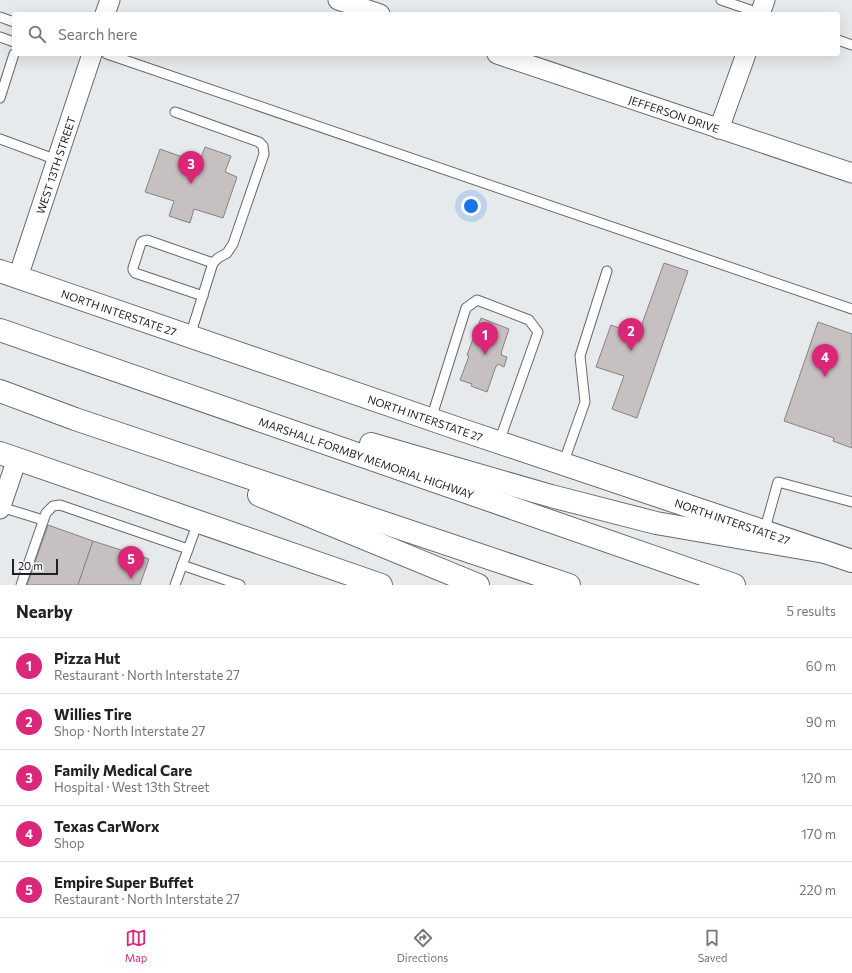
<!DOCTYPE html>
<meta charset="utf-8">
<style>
:root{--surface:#fff;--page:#f6f6f6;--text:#222;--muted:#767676;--line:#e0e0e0;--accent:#db2777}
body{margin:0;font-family:Commissioner,sans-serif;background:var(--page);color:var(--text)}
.scale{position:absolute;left:12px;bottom:10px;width:46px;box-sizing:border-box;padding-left:4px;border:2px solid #1f2021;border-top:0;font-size:11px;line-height:14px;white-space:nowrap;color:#1f2021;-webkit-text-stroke:3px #f4f7fa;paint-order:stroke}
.you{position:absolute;left:471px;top:206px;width:14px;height:14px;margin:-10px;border:3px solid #fff;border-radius:50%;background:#1a73e8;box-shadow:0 0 0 6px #1a73e833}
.badge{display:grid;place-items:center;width:26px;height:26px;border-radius:50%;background:var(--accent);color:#fff;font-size:13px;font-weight:700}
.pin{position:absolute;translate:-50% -33px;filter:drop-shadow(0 1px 2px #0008)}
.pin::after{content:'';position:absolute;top:21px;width:14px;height:12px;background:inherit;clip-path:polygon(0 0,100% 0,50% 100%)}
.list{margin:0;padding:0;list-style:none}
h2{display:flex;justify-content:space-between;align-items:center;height:52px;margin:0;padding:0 16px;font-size:17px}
h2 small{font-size:13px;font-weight:400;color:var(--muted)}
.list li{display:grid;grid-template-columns:26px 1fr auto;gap:12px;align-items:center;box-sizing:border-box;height:56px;padding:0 16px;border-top:1px solid var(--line)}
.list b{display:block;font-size:15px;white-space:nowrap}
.list p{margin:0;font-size:13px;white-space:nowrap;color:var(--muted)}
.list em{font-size:13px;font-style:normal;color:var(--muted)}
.icon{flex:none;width:22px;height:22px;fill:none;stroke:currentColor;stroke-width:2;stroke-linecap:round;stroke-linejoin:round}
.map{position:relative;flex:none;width:852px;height:585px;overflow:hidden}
.search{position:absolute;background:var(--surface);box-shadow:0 4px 16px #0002;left:12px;right:12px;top:12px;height:44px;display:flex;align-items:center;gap:10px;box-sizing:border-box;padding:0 14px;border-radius:4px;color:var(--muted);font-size:15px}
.sheet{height:332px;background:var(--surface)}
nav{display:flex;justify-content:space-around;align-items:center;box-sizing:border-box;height:56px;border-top:1px solid var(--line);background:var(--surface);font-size:11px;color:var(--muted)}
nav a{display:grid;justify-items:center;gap:2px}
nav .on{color:var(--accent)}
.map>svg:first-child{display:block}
.building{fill:#c6c1c0;stroke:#878382}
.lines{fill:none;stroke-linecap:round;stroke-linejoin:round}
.lane-casing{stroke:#67696c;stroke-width:11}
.street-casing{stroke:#67696c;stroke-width:21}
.secondary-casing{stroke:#67696c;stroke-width:24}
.highway-casing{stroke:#67696c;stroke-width:24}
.lane{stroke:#fff;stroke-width:9}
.street{stroke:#fff;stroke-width:19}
.secondary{stroke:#fff;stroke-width:22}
.highway{stroke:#fff;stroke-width:22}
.labels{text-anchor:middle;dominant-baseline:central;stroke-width:3;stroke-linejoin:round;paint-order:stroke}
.street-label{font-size:11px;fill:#1f2021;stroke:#f4f7fa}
</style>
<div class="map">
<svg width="852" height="585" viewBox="0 0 852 585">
<rect width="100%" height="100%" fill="#e7eaed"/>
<g class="building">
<path d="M205 147 231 156 225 172 237 177 223 218 194 209 190 223 169 216 174 201 145 192 160 149 199 163Z"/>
<path d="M664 263 688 271 637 418 612 409 624 376 596 367 611 325 638 335Z"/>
<path d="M481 318 509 329 501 353 502 354 501 355 507 357 504 367 498 364 497 366H496L487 392 471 386 472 384 460 380 469 356 467 355Z"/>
<path d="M818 322 852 334V448L833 441 834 438 784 421Z"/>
<path d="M48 525 93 541 78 585H27Z"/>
<path d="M93 541 149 559 140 585H78Z"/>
</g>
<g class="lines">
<g class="lane-casing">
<g id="lane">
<path d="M721 0 762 14"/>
<path d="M0 17 14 22"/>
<path d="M0 37 14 42"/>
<path d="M838 40 852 45"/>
<path d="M107 54 852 309"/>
<path d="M0 98 14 54"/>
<path d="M175 112 259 142 263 146 264 154 233 244 227 253 218 258 213 263 190 336"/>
<path d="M0 139 57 160"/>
<path d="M203 296 135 273 133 270V268L141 243 143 241 147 240 213 263"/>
<path d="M431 419 466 308 477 300 529 320 538 332 499 442"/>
<path d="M563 464 585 402 580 356 607 271"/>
<path d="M1 507 43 520"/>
<path d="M764 532 778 482 852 502"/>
<path d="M182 565 240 585"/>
<path d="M21 585 46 513 53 506 60 505 188 549"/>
<path d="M175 585 198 522"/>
</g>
</g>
<g class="street-casing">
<g id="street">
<path d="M338 0 380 14"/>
<path d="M105 14 110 0"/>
<path d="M760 14 765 0"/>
<path id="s1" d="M497 54 852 173"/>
<path d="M719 129 746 54"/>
<path id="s2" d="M18 277 92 54"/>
<path d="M0 509 17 459"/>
</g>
</g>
<g class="secondary-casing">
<g id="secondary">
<path id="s3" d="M0 271 462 430 852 561"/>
<path d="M0 453 381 585"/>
</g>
</g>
<g class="highway-casing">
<g id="highway">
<path id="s4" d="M0 330 734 585"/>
<path d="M0 391 75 419 569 585"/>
<path d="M371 444 551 496 656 523 825 552"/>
<path d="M259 495 478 585"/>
</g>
</g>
<use href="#lane" class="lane"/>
<use href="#street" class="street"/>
<use href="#secondary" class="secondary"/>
<use href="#highway" class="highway"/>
</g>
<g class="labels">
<g class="street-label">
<text stroke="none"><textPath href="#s1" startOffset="187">JEFFERSON DRIVE</textPath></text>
<text stroke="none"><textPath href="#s2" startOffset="118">WEST 13TH STREET</textPath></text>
<text stroke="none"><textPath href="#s3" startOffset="126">NORTH INTERSTATE 27</textPath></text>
<text stroke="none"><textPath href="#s3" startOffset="450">NORTH INTERSTATE 27</textPath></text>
<text stroke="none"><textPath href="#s4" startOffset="388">MARSHALL FORMBY MEMORIAL HIGHWAY</textPath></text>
<text stroke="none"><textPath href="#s3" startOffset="774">NORTH INTERSTATE 27</textPath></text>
</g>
</g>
</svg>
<div class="scale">20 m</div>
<div class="you"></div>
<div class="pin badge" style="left:485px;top:355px">1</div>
<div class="pin badge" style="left:631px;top:351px">2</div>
<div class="pin badge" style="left:191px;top:184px">3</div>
<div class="pin badge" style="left:825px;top:377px">4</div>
<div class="pin badge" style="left:131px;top:579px">5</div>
<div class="search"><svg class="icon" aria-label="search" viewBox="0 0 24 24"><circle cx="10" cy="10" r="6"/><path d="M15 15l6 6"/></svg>Search here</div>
</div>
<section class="sheet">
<h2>Nearby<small>5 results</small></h2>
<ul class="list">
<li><span class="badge">1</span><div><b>Pizza Hut</b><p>Restaurant · North Interstate 27</p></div><em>60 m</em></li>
<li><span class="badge">2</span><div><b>Willies Tire</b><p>Shop · North Interstate 27</p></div><em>90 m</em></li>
<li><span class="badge">3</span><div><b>Family Medical Care</b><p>Hospital · West 13th Street</p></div><em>120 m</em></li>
<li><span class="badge">4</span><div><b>Texas CarWorx</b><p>Shop</p></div><em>170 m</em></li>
<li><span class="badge">5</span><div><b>Empire Super Buffet</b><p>Restaurant · North Interstate 27</p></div><em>220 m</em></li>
</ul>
</section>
<nav>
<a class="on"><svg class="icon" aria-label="map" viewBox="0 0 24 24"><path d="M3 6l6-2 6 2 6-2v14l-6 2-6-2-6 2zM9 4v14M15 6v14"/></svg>Map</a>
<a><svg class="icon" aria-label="directions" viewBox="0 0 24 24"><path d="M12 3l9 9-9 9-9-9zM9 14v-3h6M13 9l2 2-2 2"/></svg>Directions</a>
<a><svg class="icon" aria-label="saved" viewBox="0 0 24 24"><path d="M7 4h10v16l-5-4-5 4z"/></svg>Saved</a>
</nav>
